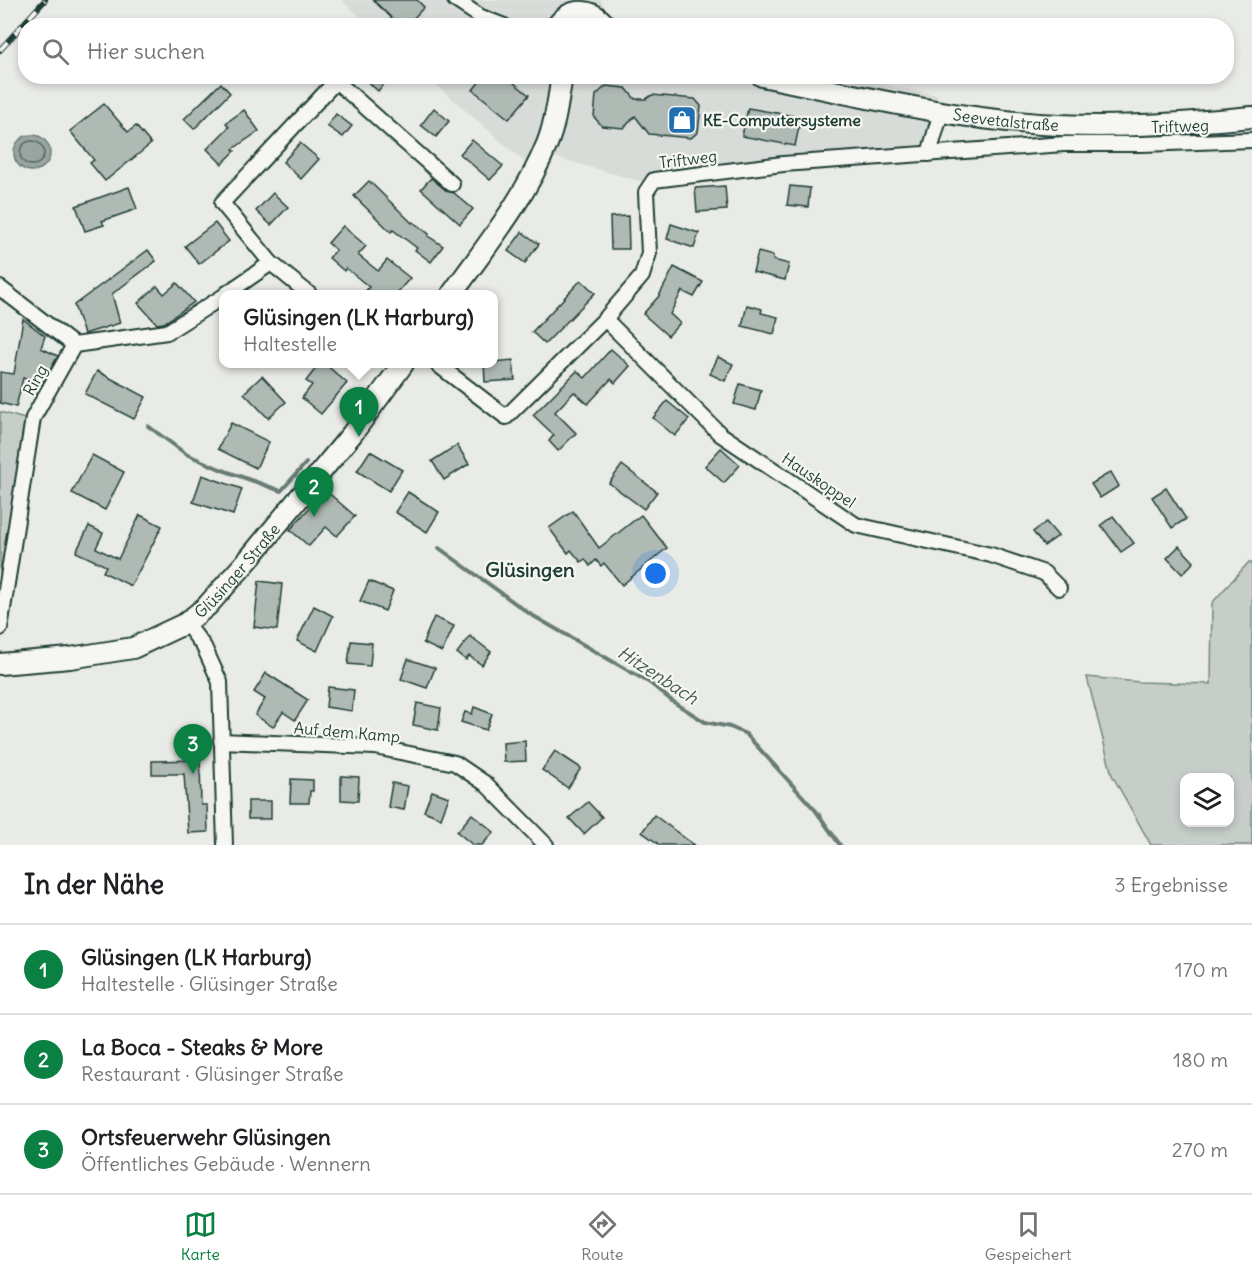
<!DOCTYPE html>
<html lang="de">
<meta charset="utf-8">
<style>
:root{--surface:#fff;--page:#f2f2f2;--text:#202124;--muted:#757577;--line:#e0e0e0;--accent:#0b8043}
body{margin:0;font-family:Delius,sans-serif;background:var(--page);color:var(--text)}
.controls{position:absolute;right:18px;bottom:18px;display:grid;overflow:hidden;border-radius:12px;box-shadow:0 3px 9px #0003}
.controls button{width:54px;height:54px;display:grid;place-items:center;padding:0;border:0;border-bottom:2px solid var(--line);background:var(--surface);color:var(--text);font:30px sans-serif}
.you{position:absolute;left:656px;top:574px;width:21px;height:21px;margin:-15px;border:4px solid #fff;border-radius:50%;background:#1a73e8;box-shadow:0 0 0 9px #1a73e833}
.badge{display:grid;place-items:center;width:39px;height:39px;border-radius:50%;background:var(--accent);color:#fff;font-size:20px;font-weight:700}
.pin{position:absolute;translate:-50% -50px;filter:drop-shadow(0 2px 3px #0008)}
.pin::after{content:'';position:absolute;top:32px;width:21px;height:18px;background:inherit;clip-path:polygon(0 0,100% 0,50% 100%)}
.popup{position:absolute;left:219px;top:290px;width:279px;height:78px;box-sizing:border-box;display:grid;place-content:center;border-radius:12px;background:var(--surface);filter:drop-shadow(0 2px 4px #0005);font-size:20px;white-space:nowrap;color:var(--muted)}
.popup b{font-size:22px;color:var(--text)}
.popup::after{content:'';position:absolute;left:50%;top:100%;margin-left:-12px;border:12px solid transparent;border-top-color:var(--surface)}
.list{margin:0;padding:0;list-style:none}
h2{display:flex;justify-content:space-between;align-items:center;height:78px;margin:0;padding:0 24px;font-size:26px}
h2 small{font-size:20px;font-weight:400;color:var(--muted)}
.list li{display:grid;grid-template-columns:39px 1fr auto;gap:18px;align-items:center;box-sizing:border-box;height:90px;padding:0 24px;border-top:2px solid var(--line)}
.list b{display:block;font-size:22px;white-space:nowrap}
.list p{margin:0;font-size:20px;white-space:nowrap;color:var(--muted)}
.list em{font-size:20px;font-style:normal;color:var(--muted)}
.icon{flex:none;width:33px;height:33px;fill:none;stroke:currentColor;stroke-width:2;stroke-linecap:round;stroke-linejoin:round}
.map{position:relative;flex:none;width:1252px;height:845px;overflow:hidden}
.search{position:absolute;background:var(--surface);box-shadow:0 3px 9px #0003;left:18px;right:18px;top:18px;height:66px;display:flex;align-items:center;gap:15px;box-sizing:border-box;padding:0 21px;border-radius:24px;color:var(--muted);font-size:22px}
.sheet{height:348px;background:var(--surface)}
nav{display:flex;justify-content:space-around;align-items:center;box-sizing:border-box;height:84px;border-top:2px solid var(--line);background:var(--surface);font-size:16px;color:var(--muted)}
nav a{display:grid;justify-items:center;gap:3px}
nav .on{color:var(--accent)}
.map>svg:first-child{display:block}
.built{fill:#d8dcd8}
.green{fill:#c7cec9;stroke:#73867e;stroke-width:1.5;fill-rule:evenodd}
.water{fill:#99a6a0;stroke:#687c75;stroke-width:1.5}
.lines{fill:none;stroke-linecap:round;stroke-linejoin:round}
.shore{stroke:#50675f;stroke-width:1.5}
.stream{stroke:#687c75;stroke-width:4}
.building{fill:#b0bab5;stroke:#1f3d34;stroke-width:1.5}
.street-casing{stroke:#1f3d34;stroke-width:18}
.secondary-casing{stroke:#1f3d34;stroke-width:24}
.street{stroke:#f6f6f2;stroke-width:14}
.secondary{stroke:#f6f6f2;stroke-width:20}
.rail-casing{stroke:#1f3d34;stroke-width:6}
.rail{stroke:#f6f6f2;stroke-width:4;stroke-dasharray:11;stroke-linecap:butt}
.labels{text-anchor:middle;dominant-baseline:central;stroke-width:4.5;stroke-linejoin:round;paint-order:stroke}
.street-label{font-size:16px;fill:#1f3d34;stroke:#f6f6f2}
.poi-label{font-size:16px;font-weight:bold;fill:#1f3d34;stroke:#f6f6f2;text-anchor:start}
.water-label{font-size:18px;font-style:italic;fill:#445c54;stroke:#f6f6f2}
.quarter-label{font-size:20px;font-weight:bold;fill:#1f3d34;stroke:#f6f6f2}
</style>
<div class="map">
<svg width="1252" height="845" viewBox="0 0 1252 845">
<rect width="100%" height="100%" fill="#e9ebe7"/>
<filter id="ink" filterUnits="userSpaceOnUse"><feTurbulence type="fractalNoise" baseFrequency=".0167" numOctaves="2"/><feDisplacementMap in="SourceGraphic" scale="12" xChannelSelector="R" yChannelSelector="G"/><feConvolveMatrix kernelMatrix="1 2 1 2 8 2 1 2 1" color-interpolation-filters="sRGB"/></filter>
<g filter="url(#ink)">
<g class="built">
<path d="M341 0H601L608 16 618 25H369Z"/>
<path d="M844 76 938 95 923 160 828 166 657 186 554 157 546 172 526 163 427 77Z"/>
</g>
<g class="green">
<path d="M0 412 25 419 0 592Z"/>
<path d="M1249 562H1252V845H1151L1112 775 1087 677 1139 682 1211 684 1212 603ZM1184 778H1230V822H1184Z"/>
</g>
<circle class="water" cx="32" cy="153" r="18"/>
<g class="lines">
<circle class="shore" cx="32" cy="153" r="12"/>
<g class="stream">
<path d="M0 297 19 311"/>
<path d="M148 426 186 454 220 469 281 491 306 463"/>
<path d="M439 548 530 614 650 683 672 701 705 722 730 727 746 734 816 811 840 845"/>
</g>
</g>
<g class="building">
<path d="M373 0H417L424 7 411 21 416 26H400Z"/>
<path d="M361 76H390L378 91Z"/>
<path d="M484 76H520L514 83 529 95 509 119 473 90Z"/>
<path d="M221 83 230 93 194 129 184 119Z"/>
<path d="M606 86 626 88 635 99H646L652 95 695 99 701 106 698 132 691 138 649 134 635 116 624 128 602 126 594 117 596 95Z"/>
<path d="M104 104 128 132 136 126 151 144 105 181 90 163 94 160 70 131Z"/>
<path d="M434 108 449 121 436 137 421 125Z"/>
<path d="M748 108 801 117 795 146 742 136Z"/>
<path d="M244 110 259 131 233 149 235 151 222 164 207 149 229 127 226 123Z"/>
<path d="M336 114 352 126 343 137 327 126Z"/>
<path d="M472 140 503 166 490 180 460 154Z"/>
<path d="M300 143 319 159 301 179 283 162Z"/>
<path d="M431 178 447 191 454 193 473 209 460 224 421 189Z"/>
<path d="M369 181 412 223 413 222 429 234 428 236 443 246 431 262 415 250 417 248 393 230 391 232 354 196Z"/>
<path d="M725 186 727 210 697 212 695 188Z"/>
<path d="M790 186 810 188 808 207 787 205Z"/>
<path d="M129 187 137 209 102 221 104 225 85 231 76 206Z"/>
<path d="M273 193 288 207 271 225 256 211Z"/>
<path d="M628 216 629 249H611L610 217Z"/>
<path d="M215 223 229 241 199 264 185 246Z"/>
<path d="M671 224 699 233 694 248 667 239Z"/>
<path d="M343 226 366 246 358 255 378 271 387 260 410 278 396 294H363L369 287 346 268 344 271 329 258 336 250 328 243Z"/>
<path d="M522 232 539 244 525 263 508 251Z"/>
<path d="M148 250 156 261 112 294 120 323 84 334 74 305Z"/>
<path d="M758 252 773 256V260L789 264 785 280 753 272Z"/>
<path d="M674 267 703 282 694 297 682 291 670 314 680 323 668 336 643 314 659 296Z"/>
<path d="M581 280 595 293 545 344 532 332Z"/>
<path d="M177 283 194 302 164 323 157 324 138 303 157 286 164 294Z"/>
<path d="M747 305 762 309 761 313 778 317 774 334 742 326Z"/>
<path d="M23 319 45 336 41 348 58 356 42 384 23 378 16 407 0 403V372L14 374Z"/>
<path d="M611 349 630 366 615 383 611 379 588 404 574 392 555 412 576 433 558 451 549 441 554 435 533 415 577 371 585 378Z"/>
<path d="M718 357 733 364 725 381 710 374Z"/>
<path d="M513 360 515 380 485 382 484 363Z"/>
<path d="M320 363H324L347 383 321 414 302 398 312 385 306 381Z"/>
<path d="M97 371 146 397 134 419 85 394Z"/>
<path d="M262 376 286 402 268 418 244 393Z"/>
<path d="M740 384 761 390 756 410 734 404Z"/>
<path d="M667 401 689 419 675 436 653 418Z"/>
<path d="M231 423 269 442 256 468 218 449Z"/>
<path d="M457 445 469 464 444 480 432 461Z"/>
<path d="M721 448 740 465 724 483 705 466Z"/>
<path d="M370 451 402 470 389 491 357 471Z"/>
<path d="M92 455 124 472 105 510 72 493Z"/>
<path d="M622 465 657 492 644 509 609 483Z"/>
<path d="M1111 472 1119 486 1100 498 1091 484Z"/>
<path d="M202 475 242 489 233 515 193 502Z"/>
<path d="M1166 488 1186 519 1172 528 1152 497Z"/>
<path d="M325 490 355 516 337 536 326 527 309 546 290 530Z"/>
<path d="M408 492 439 512 427 532 395 512Z"/>
<path d="M573 511 599 548 641 515 667 548 622 585 604 563 601 566 596 560 590 566 585 559 581 562 571 550 568 553 549 528Z"/>
<path d="M140 515 162 526 131 586 103 572 106 566 76 552 89 526 103 533 96 548 118 559Z"/>
<path d="M1113 516 1134 543 1121 552 1101 525Z"/>
<path d="M1046 522 1058 536 1044 546 1033 532Z"/>
<path d="M1179 546 1194 562 1182 574 1167 558Z"/>
<path d="M259 581 282 584 277 630 254 627Z"/>
<path d="M369 581 393 591 385 611 360 601Z"/>
<path d="M314 606 333 616 317 651 297 641Z"/>
<path d="M434 617 454 626 442 652 423 643Z"/>
<path d="M470 636 491 652 482 665 469 656 466 660 457 653Z"/>
<path d="M351 641 372 643 370 666 348 664Z"/>
<path d="M408 659 435 668 427 688 401 679Z"/>
<path d="M266 673 308 700 295 720 283 712 273 727 255 715 265 699 254 692Z"/>
<path d="M328 687 354 690 352 711 326 707Z"/>
<path d="M417 703 441 708 438 730 413 725Z"/>
<path d="M474 707 492 714 486 730 461 722 465 712 472 714Z"/>
<path d="M525 741 526 761 504 762 503 743Z"/>
<path d="M555 751 581 768 568 788 542 770Z"/>
<path d="M200 760 201 805H207L208 832 188 833 184 774H152V761Z"/>
<path d="M341 776 359 777 358 801 341 800Z"/>
<path d="M291 779 313 780V791H310L309 803H290Z"/>
<path d="M392 783 408 786 404 810 388 807Z"/>
<path d="M432 791 449 797 441 818 424 811Z"/>
<rect x="248" y="801" width="23" height="18"/>
<path d="M588 802 602 817 584 834 569 818Z"/>
<path d="M472 814 494 832 482 845H473L457 832Z"/>
<path d="M654 815 694 845H660L642 832Z"/>
</g>
<g class="lines">
<g class="street-casing">
<g id="street">
<path d="M455 0 481 17 504 26"/>
<path d="M929 154 941 112"/>
<path d="M0 288 74 345"/>
<path d="M226 294 271 263"/>
<path d="M309 294 271 263 222 203 336 81 452 184"/>
<path d="M605 319 720 434 856 525 991 555 1044 573 1059 588"/>
<path d="M74 345 167 332 224 296"/>
<path d="M437 364 506 417 605 319 642 276 649 253 646 192 654 180 783 164 1064 144H1142L1252 140"/>
<path d="M186 623 204 647 220 682 225 845"/>
<path d="M0 628 33 418 74 345"/>
<path d="M221 741 375 747 455 763 486 784 546 845"/>
</g>
</g>
<g class="secondary-casing">
<g id="secondary">
<path d="M557 26C571 6 592 8 606 26"/>
<path id="s1" d="M762 76C860 96 960 121 1060 125 1124 128 1189 123 1252 117"/>
<path d="M452 294C486 246 525 199 547 144 556 122 558 99 562 76"/>
<path id="s2" d="M0 664 70 658 133 648 186 623 207 606 248 560 352 434 403 364"/>
</g>
</g>
<use href="#street" class="street"/>
<use href="#secondary" class="secondary"/>
<g class="rail-casing">
<path id="rail" d="M0 50 45 0"/>
</g>
<use href="#rail" class="rail"/>
</g>
</g>
<defs>
<g id="shop-square" transform="scale(1.5)"><rect x="-9" y="-9" width="18" height="18" rx="4" fill="#1f6fb2" stroke="#f6f6f2"/><path d="M-5-2.5h2.3a2.7 3.5 0 0 1 5.4 0H5L5.5 6h-11ZM-1.5-2.5h3a1.5 2.3 0 0 0-3 0Z" fill="#fff"/></g>
</defs>
<g fill-rule="evenodd">
<use href="#shop-square" x="682" y="120"/>
</g>
<g class="labels">
<g class="street-label">
<text stroke="none"><textPath href="#s1" startOffset="248">Seevetalstraße</textPath></text>
<text transform="translate(1180 126) rotate(-2)">Triftweg</text>
<text transform="translate(688 159) rotate(-7)">Triftweg</text>
<text transform="translate(35 380) rotate(-61)">Ring</text>
<text transform="translate(819 480) rotate(34)">Hauskoppel</text>
<text stroke="none"><textPath href="#s2" startOffset="266">Glüsinger Straße</textPath></text>
<text transform="translate(347 732) rotate(5)">Auf dem Kamp</text>
</g>
<g class="poi-label">
<text x="703" y="120">KE-Computersysteme</text>
</g>
<g class="water-label">
<text transform="translate(658 675) rotate(33)">Hitzenbach</text>
</g>
<g class="quarter-label">
<text x="530" y="569">Glüsingen</text>
</g>
</g>
</svg>
<div class="controls">
<button><svg class="icon" aria-label="layers" viewBox="0 0 24 24"><path d="M12 4l9 5-9 5-9-5zM3 14l9 5 9-5"/></svg></button>
</div>
<div class="you"></div>
<div class="pin badge" style="left:359px;top:437px">1</div>
<div class="popup"><b>Glüsingen (LK Harburg)</b>Haltestelle</div>
<div class="pin badge" style="left:314px;top:517px">2</div>
<div class="pin badge" style="left:193px;top:774px">3</div>
<div class="search"><svg class="icon" aria-label="search" viewBox="0 0 24 24"><circle cx="10" cy="10" r="6"/><path d="M15 15l6 6"/></svg>Hier suchen</div>
</div>
<section class="sheet">
<h2>In der Nähe<small>3 Ergebnisse</small></h2>
<ul class="list">
<li><span class="badge">1</span><div><b>Glüsingen (LK Harburg)</b><p>Haltestelle · Glüsinger Straße</p></div><em>170 m</em></li>
<li><span class="badge">2</span><div><b>La Boca - Steaks &amp; More</b><p>Restaurant · Glüsinger Straße</p></div><em>180 m</em></li>
<li><span class="badge">3</span><div><b>Ortsfeuerwehr Glüsingen</b><p>Öffentliches Gebäude · Wennern</p></div><em>270 m</em></li>
</ul>
</section>
<nav>
<a class="on"><svg class="icon" aria-label="map" viewBox="0 0 24 24"><path d="M3 6l6-2 6 2 6-2v14l-6 2-6-2-6 2zM9 4v14M15 6v14"/></svg>Karte</a>
<a><svg class="icon" aria-label="directions" viewBox="0 0 24 24"><path d="M12 3l9 9-9 9-9-9zM9 14v-3h6M13 9l2 2-2 2"/></svg>Route</a>
<a><svg class="icon" aria-label="saved" viewBox="0 0 24 24"><path d="M7 4h10v16l-5-4-5 4z"/></svg>Gespeichert</a>
</nav>
